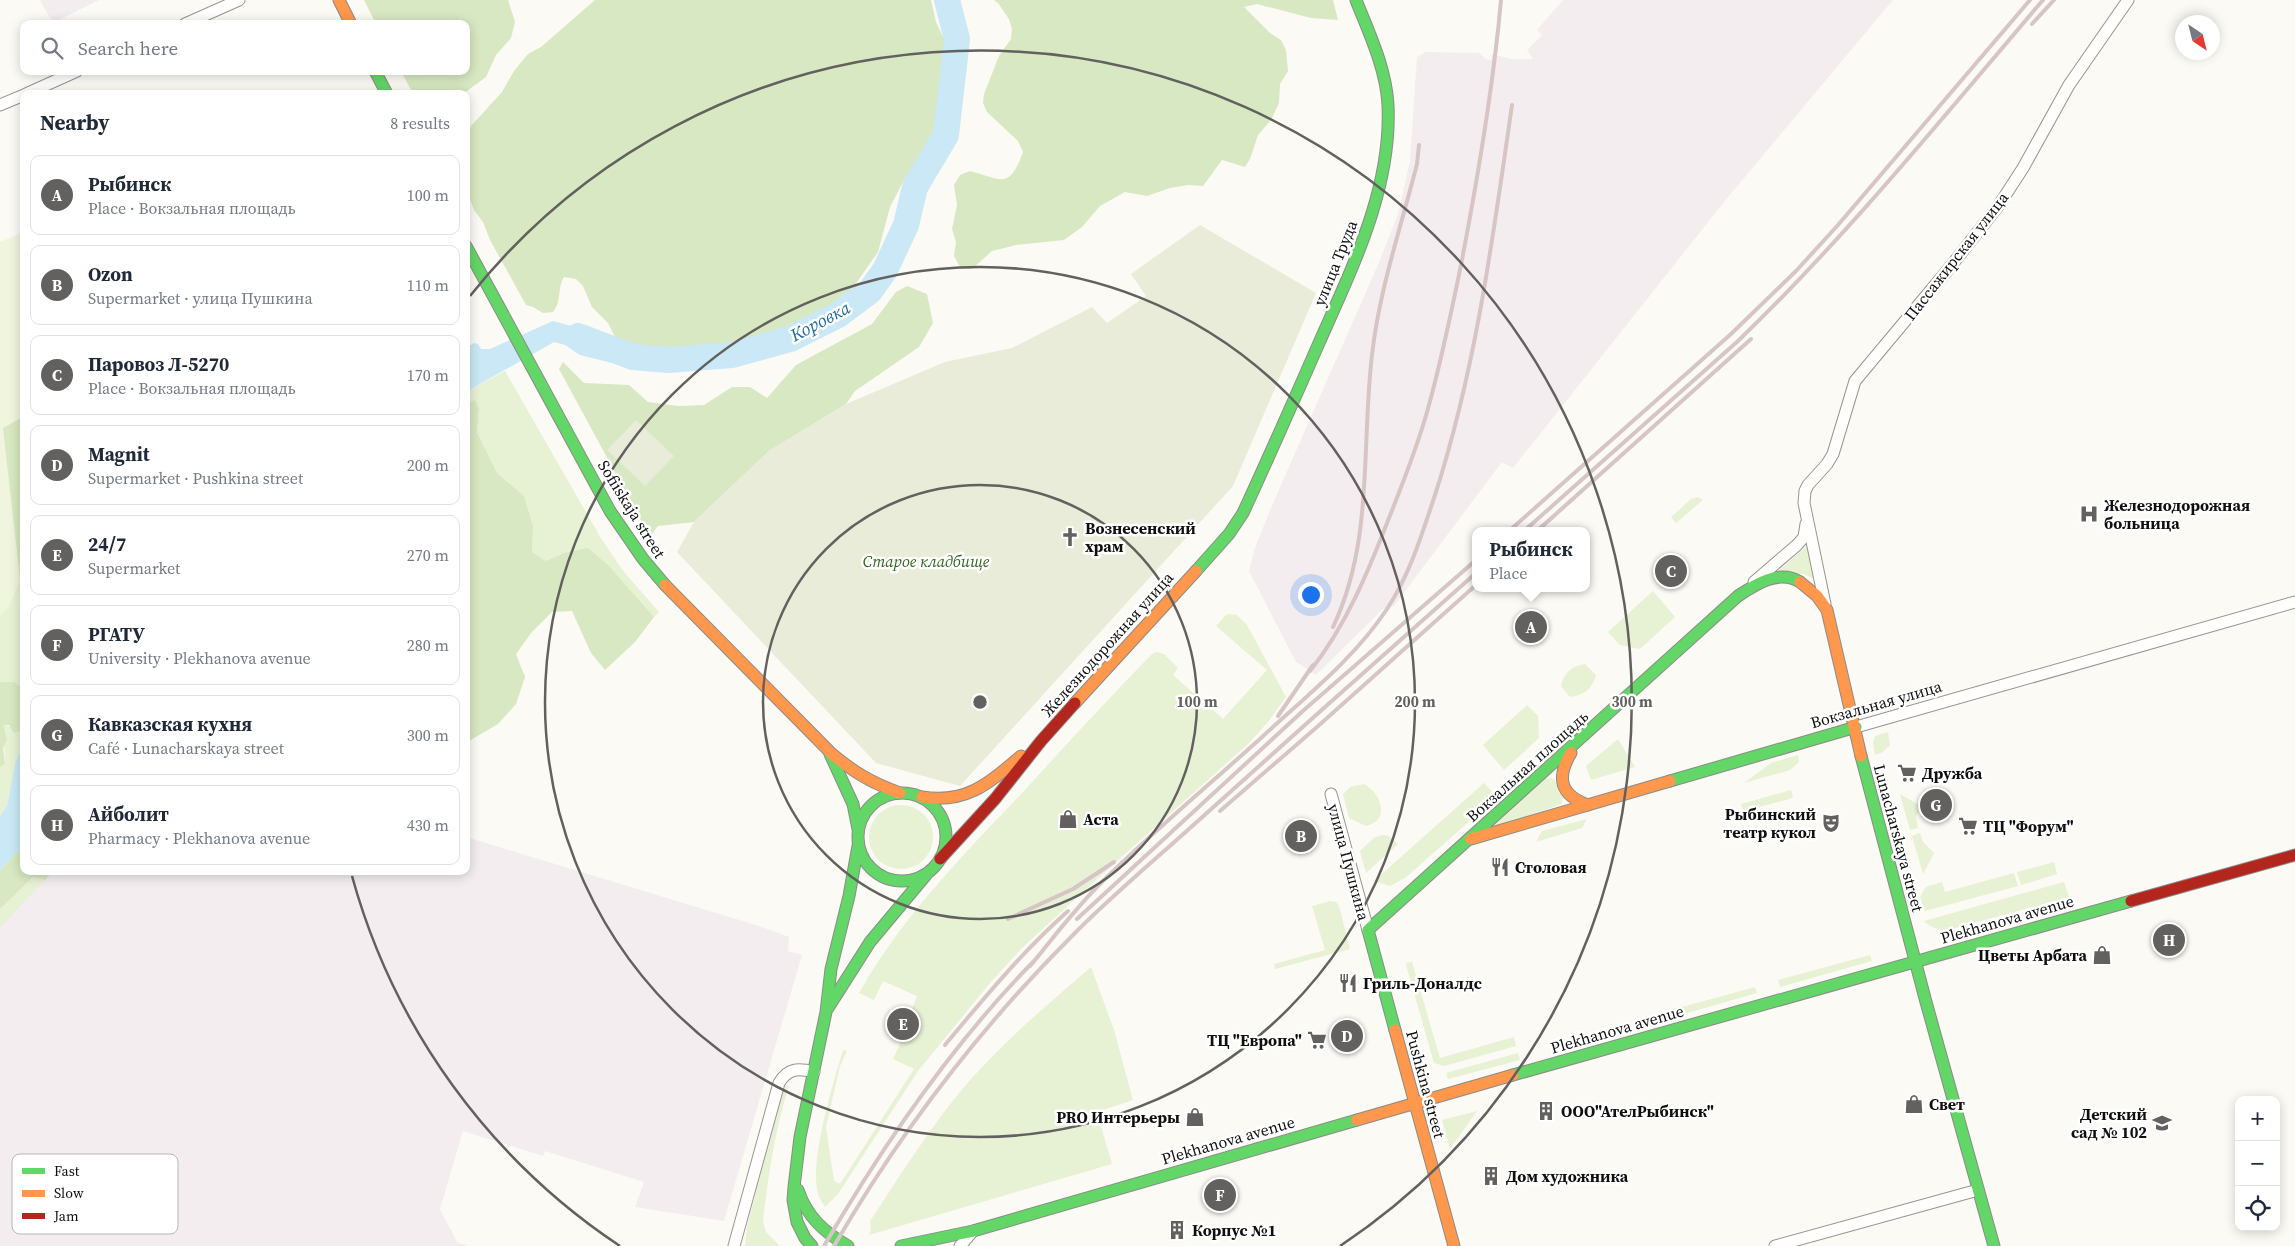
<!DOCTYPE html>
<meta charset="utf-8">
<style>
:root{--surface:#fff;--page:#f6f6f7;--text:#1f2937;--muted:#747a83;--line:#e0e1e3;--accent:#62615f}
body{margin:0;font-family:"Source Serif 4",serif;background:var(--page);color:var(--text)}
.controls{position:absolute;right:15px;bottom:15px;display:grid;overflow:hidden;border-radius:10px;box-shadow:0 2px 12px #0003}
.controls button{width:45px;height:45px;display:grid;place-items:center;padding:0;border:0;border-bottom:1px solid var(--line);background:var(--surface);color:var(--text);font:25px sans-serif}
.compass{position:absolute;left:2175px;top:15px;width:45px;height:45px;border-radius:50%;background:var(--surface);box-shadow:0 2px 12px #0003;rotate:145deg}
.you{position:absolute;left:1310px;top:594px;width:18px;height:18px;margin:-12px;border:4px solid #fff;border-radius:50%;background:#1a73e8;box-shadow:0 0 0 8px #1a73e833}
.badge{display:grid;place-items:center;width:32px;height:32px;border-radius:50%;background:var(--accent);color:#fff;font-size:16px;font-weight:700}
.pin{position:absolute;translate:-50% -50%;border:2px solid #fff;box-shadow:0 1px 5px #0006}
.popup{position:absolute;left:1472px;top:527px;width:118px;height:65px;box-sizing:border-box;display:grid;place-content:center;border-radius:10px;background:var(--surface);filter:drop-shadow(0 1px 4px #0005);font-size:16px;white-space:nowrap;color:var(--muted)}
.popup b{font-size:19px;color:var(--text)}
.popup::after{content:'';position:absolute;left:50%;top:100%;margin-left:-10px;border:10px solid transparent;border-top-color:var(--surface)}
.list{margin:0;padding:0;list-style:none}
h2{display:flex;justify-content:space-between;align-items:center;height:65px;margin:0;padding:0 20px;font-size:21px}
h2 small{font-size:16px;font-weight:400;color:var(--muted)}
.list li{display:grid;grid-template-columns:32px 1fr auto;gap:15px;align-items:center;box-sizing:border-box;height:80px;margin:0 10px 10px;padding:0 10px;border:1px solid var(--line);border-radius:10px}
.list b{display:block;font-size:19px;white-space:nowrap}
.list p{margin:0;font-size:16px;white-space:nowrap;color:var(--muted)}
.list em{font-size:16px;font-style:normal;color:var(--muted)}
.icon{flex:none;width:28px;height:28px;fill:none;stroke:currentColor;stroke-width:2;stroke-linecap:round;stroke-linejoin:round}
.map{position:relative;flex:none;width:2295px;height:1246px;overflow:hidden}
.search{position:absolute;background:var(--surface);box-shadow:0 2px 12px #0003;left:20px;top:20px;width:450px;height:55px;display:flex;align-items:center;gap:12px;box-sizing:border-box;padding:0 18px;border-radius:10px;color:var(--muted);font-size:19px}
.panel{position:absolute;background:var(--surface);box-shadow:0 2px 12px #0003;left:20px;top:90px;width:450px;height:785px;border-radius:10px}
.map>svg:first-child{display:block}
.industrial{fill:#f3edf0}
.green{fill:#e7f1d4}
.forest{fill:#d7e8c2}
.cemetery{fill:#e8ecd8}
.pitch{fill:#f0f5de}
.water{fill:#cae8f5}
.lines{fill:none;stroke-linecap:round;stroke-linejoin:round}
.river{stroke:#cae8f5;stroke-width:26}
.street-casing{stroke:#969592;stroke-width:13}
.fast-casing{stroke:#8c8b89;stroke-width:13}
.slow-casing{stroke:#8c8b89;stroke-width:13}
.jam-casing{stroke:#8c8b89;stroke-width:13}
.street{stroke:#fffefd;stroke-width:11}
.fast{stroke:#63d668;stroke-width:11}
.slow{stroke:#ff974d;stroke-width:11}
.jam{stroke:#b3261e;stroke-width:11}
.rail{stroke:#d7c5c6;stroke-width:4}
.ring{fill:none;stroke:#62615f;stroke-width:2.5}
.labels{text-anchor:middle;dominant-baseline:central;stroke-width:5;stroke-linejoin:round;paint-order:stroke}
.street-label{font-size:16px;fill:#0f0f0f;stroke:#fff}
.poi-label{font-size:16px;font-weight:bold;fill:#0f0f0f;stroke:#fff;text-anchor:start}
.park-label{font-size:16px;font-style:italic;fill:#31671e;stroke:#fff}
.water-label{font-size:18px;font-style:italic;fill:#176ba1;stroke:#fff}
.key{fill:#fff;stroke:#b7b7b7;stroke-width:1}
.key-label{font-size:14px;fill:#0f0f0f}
.centre{fill:#62615f;stroke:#fff;stroke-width:2.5}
.ring-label{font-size:15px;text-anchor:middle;font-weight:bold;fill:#62615f;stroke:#fff;stroke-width:5;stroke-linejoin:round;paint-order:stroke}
</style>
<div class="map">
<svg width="2295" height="1246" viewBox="0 0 2295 1246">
<rect width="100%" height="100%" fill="#fcfaf4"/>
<g class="industrial">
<path d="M40 0H99L53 23Z"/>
<path d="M1563 0H1893L1728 197 1513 468 1502 462 1394 606 1383 609 1316 675 1296 662 1249 571 1255 548 1270 510 1380 260 1398 214 1410 161 1417 57 1426 52 1480 53 1485 59 1491 60 1492 54 1511 59H1533L1527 50 1542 35 1537 30Z"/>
<path d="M466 837 759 926 789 937 788 951 802 955 724 1221 635 1207 644 1182 545 1151 543 1156 463 1131 440 1209 457 1242 469 1246H0V928L53 871H466Z"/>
</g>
<g class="green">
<path d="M505 371 602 540 624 572 659 612 654 617 610 567 564 553 546 561 532 552 533 526 524 496 497 473 477 432 479 408 475 400 466 404V392Z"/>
<path d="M1698 497 1703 500 1676 523 1671 517 1691 499Z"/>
<path d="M1808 545 1817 581 1804 574 1777 572Z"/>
<path d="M24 578V689L14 682 0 683V616L9 605 20 580Z"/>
<path d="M1653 591 1675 617 1640 649 1620 645 1608 632Z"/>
<path d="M1227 614 1237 615 1247 625 1286 697 1268 722 1248 744 1096 880 1022 948 990 983 918 1071 838 1194 825 1207C823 1203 819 1198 818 1193 809 1161 833 1084 843 1050L847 1051 840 1066 826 1127 834 1181 840 1184 914 1069 893 1059 904 1035 907 1036 914 1020 909 1017 917 996 883 981 874 1000 859 993C901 918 963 855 1022 793 1065 746 1108 699 1152 654L1157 652 1164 654 1178 668 1173 675 1223 719 1267 670 1216 626Z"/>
<path d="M1585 664 1596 675C1592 689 1585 695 1570 697L1561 686C1564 673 1571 666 1585 664Z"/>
<path d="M1527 705 1538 716 1539 738 1504 770 1483 745Z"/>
<path d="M3 724 21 731 24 729V743L15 763 7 806 0 816V767L5 764Z"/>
<path d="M1888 732 1890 745 1883 752 1875 755 1873 742 1875 736Z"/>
<path d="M1618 739 1635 767 1591 780 1586 766Z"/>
<path d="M1798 755 1799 762 1790 770 1744 783 1771 763Z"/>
<path d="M1549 778 1554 779 1563 798 1562 804 1485 830 1545 779Z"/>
<path d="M1484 783 1497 797 1405 878 1390 886 1374 881Z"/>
<path d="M1364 784C1381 793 1391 820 1366 826L1349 818 1343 794 1350 787Z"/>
<path d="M1791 790 1793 798 1743 811 1741 804Z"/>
<path d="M1900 794 1921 806 1916 817 1918 828 1910 830Z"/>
<circle cx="901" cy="837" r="32"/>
<path d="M1587 819 1582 828 1536 842 1542 831Z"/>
<path d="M1920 833 1923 842 1934 853 1923 874 1912 836Z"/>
<path d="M1383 835 1389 836 1398 844 1366 873 1360 851 1375 837Z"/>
<path d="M2054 862 2057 874 2021 885 2017 872Z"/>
<path d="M2014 873 2018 886 1925 911 1920 897 1926 887 1942 882 1945 892Z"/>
<path d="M33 877 45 880 0 928V909Z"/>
<path d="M2064 882 2069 897 1955 928C1942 931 1933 930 1924 921Z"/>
<path d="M1330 901 1336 902 1339 906 1350 949 1275 969 1274 964 1325 950 1312 906Z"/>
<path d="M1870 955 1872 961 1780 987 1778 980Z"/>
<path d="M1412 962 1440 1058 1514 1037 1516 1046 1444 1066 1434 1063 1407 968 1406 963Z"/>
<path d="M1091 967 1114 1030 1133 1100 1097 1112 1112 1164 869 1235 871 1230 870 1221C902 1173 933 1122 971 1079 1008 1038 1049 1003 1091 967Z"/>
<path d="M1755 987 1757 993 1666 1019 1664 1012Z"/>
<path d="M1518 1053 1520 1060 1448 1079 1446 1073Z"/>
<path d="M786 1085 789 1086C775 1130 768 1176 763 1222L766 1232 780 1246H745L747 1227 780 1100Z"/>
<path d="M1477 1111 1450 1149 1442 1120Z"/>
</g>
<g class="forest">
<path d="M364 0H508L515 22 511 38 496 55 486 77 463 94H413L401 71H466V24H376Z"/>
<path d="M595 0H931L936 22 945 41 936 121 931 141 916 171 904 180 890 207 878 252 848 295 798 327 759 340 717 350 650 352 617 341 608 323 592 307 583 286 576 279 564 277C557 288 562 301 553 312L543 313 533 307 526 305 490 240 483 222 474 210 469 197 466 179V137L471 126 502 92 514 71 528 54 541 47Z"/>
<path d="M994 0H1333L1338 20 1311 18 1257 4 1244 7 1270 33 1281 40 1286 50 1288 71 1280 84 1279 103 1271 120 1258 135 1250 159 1245 167 1222 160 1203 186 1188 185 1170 188 1147 196 1125 192 1100 206 1082 227 1064 240 1016 245 992 251 972 269H961L954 256 956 242 952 229 957 205 954 185 960 175 970 171C1001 179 1009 191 1023 152L1018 141 987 112 983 103 984 94 999 56 1011 39 1012 29 1009 19 998 3Z"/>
<path d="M907 286 927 294 933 323 919 347 855 391 846 404 769 451 694 522 658 526 652 534 643 524 559 369 563 362 584 383 629 385 648 402 678 406 704 405 732 387H750L767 398 796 365 872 324 896 292Z"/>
<path d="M475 400 479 408 477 432 497 473 524 496 533 526 532 552 546 561 564 553 588 548 610 567 654 617 635 642 605 670 591 653 572 611 552 612 532 632 516 654 525 677 516 704 498 724 469 741 466 740V404Z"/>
<path d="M24 416V578L20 580 2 428Z"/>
<path d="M2 682H14L24 689V729L14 733 9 725H3L7 740 3 748 5 764 0 767V683Z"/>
<path d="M24 845V871H53L45 880 33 877 0 909V870Z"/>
</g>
<g class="cemetery">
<path d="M1200 225 1316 293 1233 486 960 786 876 763 677 552 694 522 769 451 846 404 945 362 1012 348 1092 307 1107 323 1146 296 1131 274Z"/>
<path d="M636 420 674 456 645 486 607 450Z"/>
</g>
<path class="pitch" d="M24 232V416L3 428 20 580 9 605 0 616V242Z"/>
<g class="water">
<path d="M553 321 611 337 612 363 580 355 565 345 554 342 466 392V348L474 343 478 344 481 349H490Z"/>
<path d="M24 743V845L0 870V816L7 806 15 763Z"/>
</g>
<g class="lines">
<path class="river" d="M578 336 633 357 668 360 732 355 790 339 838 315 870 291 885 270 906 225 915 187 946 135 957 39 947 0"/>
<g class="street-casing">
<g id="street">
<path d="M185 24 239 0"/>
<path d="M26 94 77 71"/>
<path d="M0 105 24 95"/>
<path d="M1754 582 1797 545 1804 537 1806 524"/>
<path d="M1825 604 1804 503 1805 491 1808 485 1827 464 1833 454 1855 381 1951 266 1999 205 2023 168 2069 85 2128 0"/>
<path d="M1856 727 2295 602"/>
<path d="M1331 794 1368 930"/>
<path d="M734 1246 779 1083C788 1068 798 1068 814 1072"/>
<path d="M960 1246 973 1231"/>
<path d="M1775 1246 1978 1190"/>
</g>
</g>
<g class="fast-casing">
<g id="fast">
<path d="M375 71 387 94"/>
<path d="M466 246 610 511 643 559 665 585"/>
<path d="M1196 571 1229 534 1243 513C1269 457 1294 400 1319 343 1352 268 1392 189 1388 105 1386 68 1369 33 1356 0"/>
<path d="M830 754 853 804 858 829"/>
<path d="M1861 756 1926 1002 1994 1246"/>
<path d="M1670 781 1856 727"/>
<circle cx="902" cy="837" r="44"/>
<path d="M828 1008 870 942 926 875"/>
<path d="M1395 1030 1368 930 1738 596C1756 584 1779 569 1800 582"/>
<path d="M1513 1075 2131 901"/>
<path d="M798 1190C807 1217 824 1232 848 1246"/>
<path d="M812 1246 805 1238 797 1222 793 1200 794 1187 800 1137 826 1012 831 969 849 896 858 846"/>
<path d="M901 1246 973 1231 1357 1120"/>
</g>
</g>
<g class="slow-casing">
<g id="slow">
<path d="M339 0 351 24"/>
<path d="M1800 582 1817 596 1827 610 1861 756"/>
<path d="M665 585 832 754C855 773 872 783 900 793"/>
<path d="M1075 703 1196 571"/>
<path d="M1571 753C1556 778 1560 795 1588 805"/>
<path d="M922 797C967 804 989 783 1021 756"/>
<path d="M1471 839 1670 781"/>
<path d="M1395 1030 1454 1246"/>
<path d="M1357 1120 1513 1075"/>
</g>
</g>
<g class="jam-casing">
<g id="jam">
<path d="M940 859 995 799 1041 741 1075 703"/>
<path d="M2131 901 2295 855"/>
</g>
</g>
<use href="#street" class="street"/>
<use href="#fast" class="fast"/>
<use href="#slow" class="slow"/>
<use href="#jam" class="jam"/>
<g class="rail">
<path d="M2032 24 2054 0"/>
<path d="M1509 531 1731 334 1796 271 1838 225 2030 0"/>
<path d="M1524 531 1738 341C1848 235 1944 116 2043 0"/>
<path d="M1537 531 1751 339"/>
<path d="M1333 627C1374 541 1361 447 1372 355 1379 291 1401 227 1417 164L1419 145"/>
<path d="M1310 671C1346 626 1368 572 1389 518 1403 483 1417 448 1427 412 1441 363 1451 314 1461 265 1478 177 1493 89 1501 0"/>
<path d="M1278 716 1313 665"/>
<path d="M1220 811 1317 727 1476 585"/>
<path d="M1008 919 1073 889 1114 862"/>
<path d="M1077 919 1304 710 1476 560"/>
<path d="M1030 966C1054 937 1077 906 1104 880 1155 830 1209 785 1261 738 1305 697 1354 659 1387 609 1410 574 1422 534 1435 495 1476 368 1493 237 1512 105"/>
<path d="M945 1045C984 998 1022 952 1068 911"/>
<path d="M824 1246C882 1147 953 1043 1034 961"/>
<path d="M834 1246C899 1134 979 1029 1071 937 1111 896 1156 859 1199 820 1291 737 1383 655 1476 573"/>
</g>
</g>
<g class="ring">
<circle cx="980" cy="702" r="217"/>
<circle cx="980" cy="702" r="435"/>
<path d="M620 1246A652 652 0 0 1 352 876M470 296A652 652 0 1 1 1340 1246"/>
</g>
<defs>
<g id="hospital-bare" transform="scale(1.5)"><path d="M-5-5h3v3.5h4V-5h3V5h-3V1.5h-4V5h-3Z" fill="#62615f" stroke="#fff" stroke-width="2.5" paint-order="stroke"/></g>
<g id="church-bare" transform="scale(1.5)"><path d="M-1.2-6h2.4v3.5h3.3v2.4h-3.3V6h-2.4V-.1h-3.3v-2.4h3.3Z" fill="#62615f" stroke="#fff" stroke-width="2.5" paint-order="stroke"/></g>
<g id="supermarket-bare" transform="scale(1.5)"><path d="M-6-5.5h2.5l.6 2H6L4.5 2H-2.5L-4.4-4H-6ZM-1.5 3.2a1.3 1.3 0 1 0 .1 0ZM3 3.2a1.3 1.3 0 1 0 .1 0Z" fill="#62615f" stroke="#fff" stroke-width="2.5" paint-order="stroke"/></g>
<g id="shop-bare" transform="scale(1.5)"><path d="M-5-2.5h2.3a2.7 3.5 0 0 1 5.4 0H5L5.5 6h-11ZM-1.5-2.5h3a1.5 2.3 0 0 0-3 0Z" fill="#62615f" stroke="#fff" stroke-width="2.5" paint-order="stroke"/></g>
<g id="theatre-bare" transform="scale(1.5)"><path d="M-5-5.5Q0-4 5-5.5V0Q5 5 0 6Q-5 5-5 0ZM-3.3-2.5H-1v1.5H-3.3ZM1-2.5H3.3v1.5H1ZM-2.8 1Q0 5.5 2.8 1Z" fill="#62615f" stroke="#fff" stroke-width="2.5" paint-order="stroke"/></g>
<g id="restaurant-bare" transform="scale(1.5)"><path d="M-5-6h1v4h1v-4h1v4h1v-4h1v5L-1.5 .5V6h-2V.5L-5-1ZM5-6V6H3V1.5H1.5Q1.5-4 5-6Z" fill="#62615f" stroke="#fff" stroke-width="2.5" paint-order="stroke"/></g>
<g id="building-bare" transform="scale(1.5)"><path d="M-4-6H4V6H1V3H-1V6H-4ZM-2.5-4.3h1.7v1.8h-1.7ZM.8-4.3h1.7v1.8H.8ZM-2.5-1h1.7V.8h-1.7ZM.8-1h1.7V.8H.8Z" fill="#62615f" stroke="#fff" stroke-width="2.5" paint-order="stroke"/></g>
<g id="school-bare" transform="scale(1.5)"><path d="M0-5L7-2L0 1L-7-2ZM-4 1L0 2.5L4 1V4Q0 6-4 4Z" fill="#62615f" stroke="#fff" stroke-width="2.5" paint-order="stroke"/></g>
</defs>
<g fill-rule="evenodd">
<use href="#hospital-bare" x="2089" y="514"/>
<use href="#church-bare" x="1070" y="537"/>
<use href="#supermarket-bare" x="1907" y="773"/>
<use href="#shop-bare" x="1068" y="819"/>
<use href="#theatre-bare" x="1831" y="823"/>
<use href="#supermarket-bare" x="1968" y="826"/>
<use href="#restaurant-bare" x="1500" y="867"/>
<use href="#shop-bare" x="2102" y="955"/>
<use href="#restaurant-bare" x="1348" y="983"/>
<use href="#supermarket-bare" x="1317" y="1040"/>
<use href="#shop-bare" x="1914" y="1104"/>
<use href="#building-bare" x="1546" y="1111"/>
<use href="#shop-bare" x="1195" y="1117"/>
<use href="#school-bare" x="2162" y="1123"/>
<use href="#building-bare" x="1491" y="1176"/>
<use href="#building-bare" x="1177" y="1230"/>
</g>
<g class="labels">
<g class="street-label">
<text transform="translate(1956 256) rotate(-52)">Пассажирская улица</text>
<text transform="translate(1335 263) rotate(-68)">улица Труда</text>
<text transform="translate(632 509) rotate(58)">Sofiiskaja street</text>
<text transform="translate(1107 644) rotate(-48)">Железнодорожная улица</text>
<text transform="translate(1876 704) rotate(-16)">Вокзальная улица</text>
<text transform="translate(1527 766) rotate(-42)">Вокзальная площадь</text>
<text transform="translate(1899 838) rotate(75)">Lunacharskaya street</text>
<text transform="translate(1349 862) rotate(75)">улица Пушкина</text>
<text transform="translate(2007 919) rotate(-16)">Plekhanova avenue</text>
<text transform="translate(1617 1029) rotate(-16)">Plekhanova avenue</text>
<text transform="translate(1426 1084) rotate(75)">Pushkina street</text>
<text transform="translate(1228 1140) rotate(-16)">Plekhanova avenue</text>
</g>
<g class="poi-label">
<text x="2104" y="505">Железнодорожная<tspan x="2104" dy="18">больница</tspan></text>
<text x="1085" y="528">Вознесенский<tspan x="1085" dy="18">храм</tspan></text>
<text x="1922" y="773">Дружба</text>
<text x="1816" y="814" text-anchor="end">Рыбинский<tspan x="1816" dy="18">театр кукол</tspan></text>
<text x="1083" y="819">Аста</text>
<text x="1983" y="826">ТЦ "Форум"</text>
<text x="1515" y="867">Столовая</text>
<text x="2087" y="955" text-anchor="end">Цветы Арбата</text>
<text x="1363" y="983">Гриль-Доналдс</text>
<text x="1302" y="1040" text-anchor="end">ТЦ "Европа"</text>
<text x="1929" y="1104">Свет</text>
<text x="1561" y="1111">ООО"АтелРыбинск"</text>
<text x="2147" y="1114" text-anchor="end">Детский<tspan x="2147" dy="18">сад № 102</tspan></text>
<text x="1180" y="1117" text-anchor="end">PRO Интерьеры</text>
<text x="1506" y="1176">Дом художника</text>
<text x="1192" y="1230">Корпус №1</text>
</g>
<g class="park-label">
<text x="926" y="561">Старое кладбище</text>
</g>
<g class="water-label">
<text transform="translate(820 321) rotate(-28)">Коровка</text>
</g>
</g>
<rect x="12" y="1154" width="166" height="80" rx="8" class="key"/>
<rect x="22" y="1168" width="23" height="6" fill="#63d668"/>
<rect x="22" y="1190" width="23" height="7" fill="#ff974d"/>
<rect x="22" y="1213" width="23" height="6" fill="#b3261e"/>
<g class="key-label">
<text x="54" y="1176">Fast</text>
<text x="54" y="1198">Slow</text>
<text x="54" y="1221">Jam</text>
</g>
<circle cx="980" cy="702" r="8" class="centre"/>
<g class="ring-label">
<text x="1197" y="707">100 m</text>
<text x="1415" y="707">200 m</text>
<text x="1632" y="707">300 m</text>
</g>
</svg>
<div class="controls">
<button>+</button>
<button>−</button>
<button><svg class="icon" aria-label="locate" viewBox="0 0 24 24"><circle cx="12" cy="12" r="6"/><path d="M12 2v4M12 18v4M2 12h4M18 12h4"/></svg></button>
</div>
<svg class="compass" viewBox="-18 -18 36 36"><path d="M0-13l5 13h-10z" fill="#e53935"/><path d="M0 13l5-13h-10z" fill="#747a83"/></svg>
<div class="you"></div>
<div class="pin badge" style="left:1531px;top:627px">A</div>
<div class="popup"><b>Рыбинск</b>Place</div>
<div class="pin badge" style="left:1301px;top:836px">B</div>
<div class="pin badge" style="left:1671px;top:571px">C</div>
<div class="pin badge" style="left:1347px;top:1036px">D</div>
<div class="pin badge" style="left:903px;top:1024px">E</div>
<div class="pin badge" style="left:1220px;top:1195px">F</div>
<div class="pin badge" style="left:1936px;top:805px">G</div>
<div class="pin badge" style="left:2169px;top:940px">H</div>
<div class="search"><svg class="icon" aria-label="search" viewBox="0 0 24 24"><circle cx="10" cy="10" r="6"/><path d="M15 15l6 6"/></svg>Search here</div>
<section class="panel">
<h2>Nearby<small>8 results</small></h2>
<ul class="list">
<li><span class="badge">A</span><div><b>Рыбинск</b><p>Place · Вокзальная площадь</p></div><em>100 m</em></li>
<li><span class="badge">B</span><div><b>Ozon</b><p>Supermarket · улица Пушкина</p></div><em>110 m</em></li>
<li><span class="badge">C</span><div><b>Паровоз Л-5270</b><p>Place · Вокзальная площадь</p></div><em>170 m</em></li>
<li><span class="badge">D</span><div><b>Magnit</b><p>Supermarket · Pushkina street</p></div><em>200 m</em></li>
<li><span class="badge">E</span><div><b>24/7</b><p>Supermarket</p></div><em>270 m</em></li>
<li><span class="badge">F</span><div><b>РГАТУ</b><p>University · Plekhanova avenue</p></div><em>280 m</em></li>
<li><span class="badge">G</span><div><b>Кавказская кухня</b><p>Café · Lunacharskaya street</p></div><em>300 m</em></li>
<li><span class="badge">H</span><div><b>Айболит</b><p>Pharmacy · Plekhanova avenue</p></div><em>430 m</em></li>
</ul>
</section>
</div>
